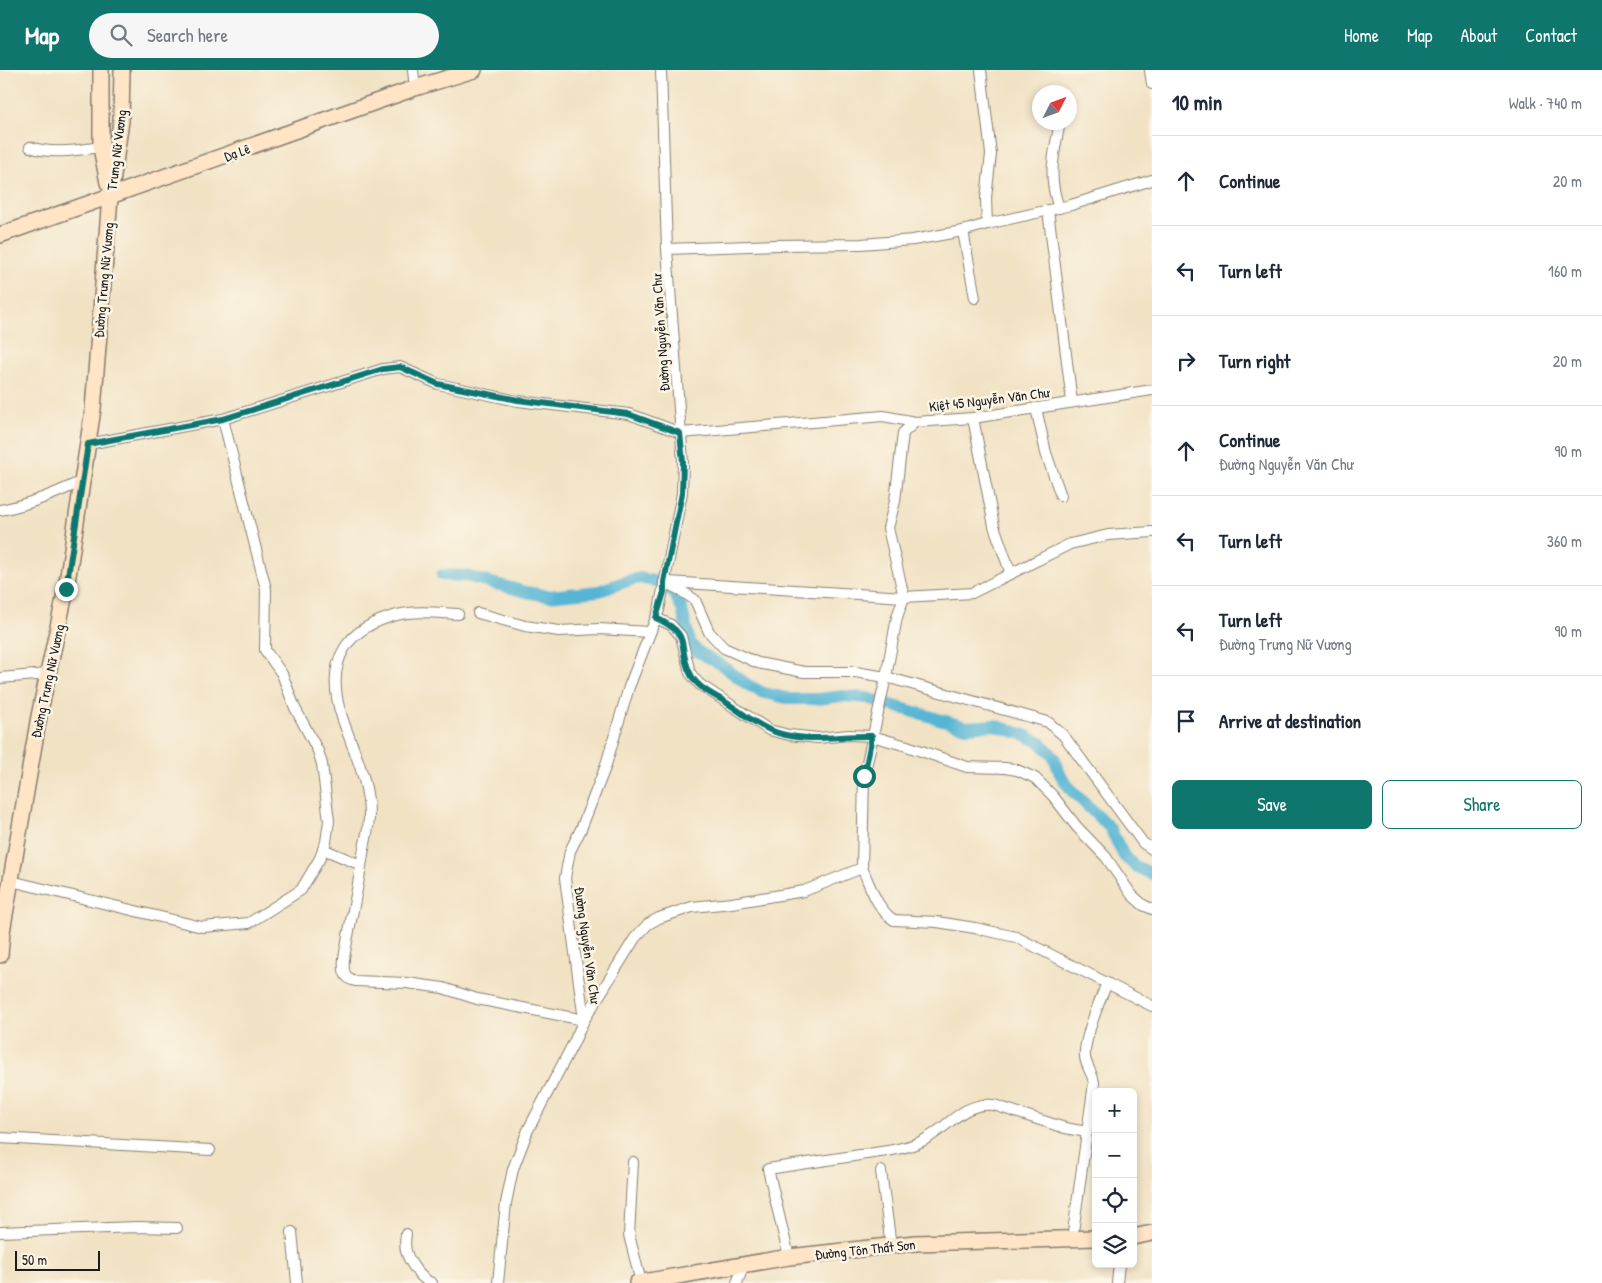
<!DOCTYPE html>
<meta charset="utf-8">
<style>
:root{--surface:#fff;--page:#f6f6f7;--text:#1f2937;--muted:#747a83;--line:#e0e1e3;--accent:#0f766e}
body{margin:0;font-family:"Patrick Hand",sans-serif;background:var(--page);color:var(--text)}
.controls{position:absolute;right:15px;bottom:15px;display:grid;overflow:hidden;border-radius:8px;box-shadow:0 2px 8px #0003}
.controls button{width:45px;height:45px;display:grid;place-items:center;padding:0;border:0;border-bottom:1px solid var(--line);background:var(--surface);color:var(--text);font:25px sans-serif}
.compass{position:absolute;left:1032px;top:15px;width:45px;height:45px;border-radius:50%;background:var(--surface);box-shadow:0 2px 8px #0003;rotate:48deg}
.scale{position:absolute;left:15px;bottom:12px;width:85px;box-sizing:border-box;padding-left:5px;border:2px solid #1c1c1c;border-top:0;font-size:14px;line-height:18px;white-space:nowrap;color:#1c1c1c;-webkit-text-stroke:4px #fcf5e5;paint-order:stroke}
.stop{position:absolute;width:15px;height:15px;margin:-11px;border:4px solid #0f766e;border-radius:50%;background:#fff}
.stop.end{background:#0f766e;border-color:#fff;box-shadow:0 1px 5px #0008}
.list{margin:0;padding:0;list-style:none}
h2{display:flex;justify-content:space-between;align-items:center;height:65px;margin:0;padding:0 20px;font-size:21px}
h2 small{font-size:16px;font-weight:400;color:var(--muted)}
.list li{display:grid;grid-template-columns:32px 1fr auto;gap:15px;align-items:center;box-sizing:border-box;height:90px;padding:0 20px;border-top:1px solid var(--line)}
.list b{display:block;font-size:19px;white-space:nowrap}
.list p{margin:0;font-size:16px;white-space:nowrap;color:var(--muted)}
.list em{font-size:16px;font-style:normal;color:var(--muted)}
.actions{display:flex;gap:10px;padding:15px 20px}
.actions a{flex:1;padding:11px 0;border:1px solid var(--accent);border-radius:8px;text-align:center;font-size:18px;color:var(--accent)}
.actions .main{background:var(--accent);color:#fff}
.icon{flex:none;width:28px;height:28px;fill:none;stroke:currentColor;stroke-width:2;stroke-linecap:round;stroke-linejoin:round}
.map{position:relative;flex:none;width:1152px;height:1213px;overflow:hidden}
header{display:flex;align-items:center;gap:30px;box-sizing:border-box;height:70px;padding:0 25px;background:var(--accent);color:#fff}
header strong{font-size:24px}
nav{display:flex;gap:28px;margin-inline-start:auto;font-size:18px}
.search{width:350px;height:45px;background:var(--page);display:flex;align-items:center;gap:12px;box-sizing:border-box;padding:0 18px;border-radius:28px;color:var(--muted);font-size:19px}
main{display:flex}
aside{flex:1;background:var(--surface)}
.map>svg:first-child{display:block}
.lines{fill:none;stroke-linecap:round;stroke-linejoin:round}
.canal{stroke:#56b5d4;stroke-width:12}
.street-casing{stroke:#867f70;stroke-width:12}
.secondary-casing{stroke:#867f70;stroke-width:18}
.street{stroke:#fff;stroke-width:10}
.secondary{stroke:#ffe4c6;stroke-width:15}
.route{stroke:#0f766e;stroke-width:6}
.labels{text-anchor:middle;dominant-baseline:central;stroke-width:5;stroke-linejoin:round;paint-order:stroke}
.street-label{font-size:14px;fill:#1c1c1c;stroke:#fcf5e5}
</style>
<header>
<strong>Map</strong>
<div class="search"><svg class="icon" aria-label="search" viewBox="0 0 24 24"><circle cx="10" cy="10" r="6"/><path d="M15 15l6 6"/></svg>Search here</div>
<nav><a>Home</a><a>Map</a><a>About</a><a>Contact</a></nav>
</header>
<main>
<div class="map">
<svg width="1152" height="1213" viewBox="0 0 1152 1213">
<rect width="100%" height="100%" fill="#fcf5e5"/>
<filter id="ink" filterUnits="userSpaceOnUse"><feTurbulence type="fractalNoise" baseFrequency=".02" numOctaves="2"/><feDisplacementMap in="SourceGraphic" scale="10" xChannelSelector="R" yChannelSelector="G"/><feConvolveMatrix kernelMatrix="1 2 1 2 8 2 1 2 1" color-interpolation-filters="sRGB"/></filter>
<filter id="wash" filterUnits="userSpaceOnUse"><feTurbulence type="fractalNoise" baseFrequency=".0096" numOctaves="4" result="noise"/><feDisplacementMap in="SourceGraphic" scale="20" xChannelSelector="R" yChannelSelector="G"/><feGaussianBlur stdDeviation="1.12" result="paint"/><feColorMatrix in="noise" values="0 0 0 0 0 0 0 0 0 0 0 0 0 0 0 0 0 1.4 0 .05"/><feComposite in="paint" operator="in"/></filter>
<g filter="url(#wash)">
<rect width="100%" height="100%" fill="#f1e2c4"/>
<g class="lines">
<path class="canal" d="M442 505 466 506 526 522 548 526 599 521 627 511 640 508 658 512 669 518 675 525 682 539 690 573 697 581 720 594 748 615 764 623 791 629H817L843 626 867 628 966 657 994 655 1025 665 1041 673 1054 687 1060 704 1070 719 1110 758 1124 786 1135 796 1152 804"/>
</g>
</g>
<g filter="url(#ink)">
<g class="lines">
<g class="street-casing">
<g id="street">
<path d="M413 0 415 18"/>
<path d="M981 0 991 84 986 128 987 154"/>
<path d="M1150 0 1152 14"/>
<path d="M30 77C53 85 78 80 101 77"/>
<path d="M1059 138C1047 105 1054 85 1060 52"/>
<path d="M1048 140 1072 332"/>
<path d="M963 161 975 228"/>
<path d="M667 179 777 175 861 174 913 170 963 161 987 154 1071 135 1152 110"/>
<path d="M1036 338 1046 383 1061 426"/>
<path d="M973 348 994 456 1011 504"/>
<path d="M88 374 223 349 383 299 400 297 438 314 518 331 629 344 681 363 883 346 915 352 973 348 1152 320"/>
<path d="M0 440C29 435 55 424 82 411"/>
<path d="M664 512 680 520 695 530 709 562 724 578 758 593 804 602H855L886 607 1048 652 1064 666 1143 773 1152 779"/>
<path d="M669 512 904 527 972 523 1070 474 1108 465 1152 462"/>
<path d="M478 543 525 556 559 561 599 559 649 562"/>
<path d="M458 544C438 543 416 540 397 545 346 558 326 590 340 641 351 677 369 707 369 746 369 758 365 772 363 784 358 819 350 853 344 888 343 899 343 908 355 911L407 913 443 918 477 929 584 950 635 868 648 854 659 848 692 837 732 833 804 821 862 798 864 706 886 607 897 547 904 527 888 458 895 431 903 363 915 352"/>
<path d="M656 548 671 555 681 566 690 603 699 614 769 660 789 665 818 668 849 665 872 666 907 676 967 697 1005 698 1017 700 1035 708 1053 726 1077 757 1106 787 1131 824 1143 835 1152 839"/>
<path d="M0 608 48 604"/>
<path d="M323 779 361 795"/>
<path d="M862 798C870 815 877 840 894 850L937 852 975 858 1016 867 1152 936"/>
<path d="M11 811 202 857 249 853 301 820 320 788 326 772 329 751 322 694 318 681 295 638 282 604 265 580 266 519 223 349"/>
<path d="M0 1068 210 1080"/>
<path d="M633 1092 629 1165 641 1212"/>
<path d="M881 1101 891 1176"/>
<path d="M0 1162 137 1157 177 1158"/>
<path d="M292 1162 297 1213"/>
<path d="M406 1164C405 1170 405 1176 406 1181 409 1192 421 1210 432 1213"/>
<path d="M1072 1169 1094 1013C1093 1004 1086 996 1085 987 1083 970 1100 930 1107 913"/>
<path d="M789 1187 768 1099C799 1094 829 1090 860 1085 880 1082 902 1080 920 1072 947 1060 962 1031 994 1035L1065 1058 1087 1062"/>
<path d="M498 1213 506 1133 513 1099 528 1060 574 972 584 950 565 808 570 781 581 759 605 698 629 617 659 540 682 423 683 392 667 179 661 0"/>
<path d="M737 1213 744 1194"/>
<path d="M1117 1213 1119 1194"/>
</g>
</g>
<g class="secondary-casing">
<g id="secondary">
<path d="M101 0V77L108 113"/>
<path d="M0 165 415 18 474 0"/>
<path d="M0 885 2 862 39 646 66 519 93 339 110 127 121 51 122 0"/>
<path d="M1133 1167 1152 1163"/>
<path d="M637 1213 789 1187 915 1173 1096 1168"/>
</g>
</g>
<use href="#street" class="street"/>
<use href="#secondary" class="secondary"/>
</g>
</g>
<g class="lines" filter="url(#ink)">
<path class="route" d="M66 519 88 374 223 349 383 299 400 297 438 314 518 330 628 344 680 363 683 392 682 423 664 512V522L656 548C694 566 676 574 690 603 696 617 712 624 724 631 740 641 753 653 770 660 802 674 838 665 872 666L864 706"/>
</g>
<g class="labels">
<g class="street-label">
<text transform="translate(116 80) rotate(-83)">Trưng Nữ Vương</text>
<text transform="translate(237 82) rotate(-20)">Dạ Lê</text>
<text transform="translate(103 210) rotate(-85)">Đường Trưng Nữ Vương</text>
<text transform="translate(660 263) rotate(-94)">Đường Nguyễn Văn Chư</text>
<text transform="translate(989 329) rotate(-7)">Kiệt 45 Nguyễn Văn Chư</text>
<text transform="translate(47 611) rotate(-78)">Đường Trưng Nữ Vương</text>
<text transform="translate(588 875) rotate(82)">Đường Nguyễn Văn Chư</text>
<text transform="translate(865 1179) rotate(-6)">Đường Tôn Thất Sơn</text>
</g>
</g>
</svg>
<div class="controls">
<button>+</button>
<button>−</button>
<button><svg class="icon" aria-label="locate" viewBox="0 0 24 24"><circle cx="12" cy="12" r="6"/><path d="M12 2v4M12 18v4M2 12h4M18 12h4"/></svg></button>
<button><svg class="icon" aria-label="layers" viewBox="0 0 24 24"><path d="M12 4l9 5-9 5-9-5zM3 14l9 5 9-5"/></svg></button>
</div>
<svg class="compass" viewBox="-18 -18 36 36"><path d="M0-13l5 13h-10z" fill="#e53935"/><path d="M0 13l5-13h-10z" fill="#747a83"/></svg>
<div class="scale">50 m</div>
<div class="stop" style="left:864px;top:706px"></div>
<div class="stop end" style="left:66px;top:519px"></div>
</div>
<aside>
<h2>10 min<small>Walk · 740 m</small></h2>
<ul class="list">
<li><svg class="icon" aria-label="ahead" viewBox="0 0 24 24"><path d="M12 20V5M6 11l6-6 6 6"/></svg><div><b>Continue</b></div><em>20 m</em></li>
<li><svg class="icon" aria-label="left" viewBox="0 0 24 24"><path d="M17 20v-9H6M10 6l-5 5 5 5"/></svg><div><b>Turn left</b></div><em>160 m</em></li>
<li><svg class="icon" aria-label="right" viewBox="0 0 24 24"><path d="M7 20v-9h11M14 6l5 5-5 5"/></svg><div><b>Turn right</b></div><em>20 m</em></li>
<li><svg class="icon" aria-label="ahead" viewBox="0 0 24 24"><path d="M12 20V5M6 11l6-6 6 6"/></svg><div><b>Continue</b><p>Đường Nguyễn Văn Chư</p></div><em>90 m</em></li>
<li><svg class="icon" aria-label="left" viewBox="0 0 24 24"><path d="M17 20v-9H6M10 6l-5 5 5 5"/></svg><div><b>Turn left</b></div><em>360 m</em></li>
<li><svg class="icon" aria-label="left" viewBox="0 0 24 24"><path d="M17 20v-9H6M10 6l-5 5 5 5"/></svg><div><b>Turn left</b><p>Đường Trưng Nữ Vương</p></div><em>90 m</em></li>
<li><svg class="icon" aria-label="arrive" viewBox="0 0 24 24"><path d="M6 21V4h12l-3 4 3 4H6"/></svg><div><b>Arrive at destination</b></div></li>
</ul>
<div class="actions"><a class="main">Save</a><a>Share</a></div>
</aside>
</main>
